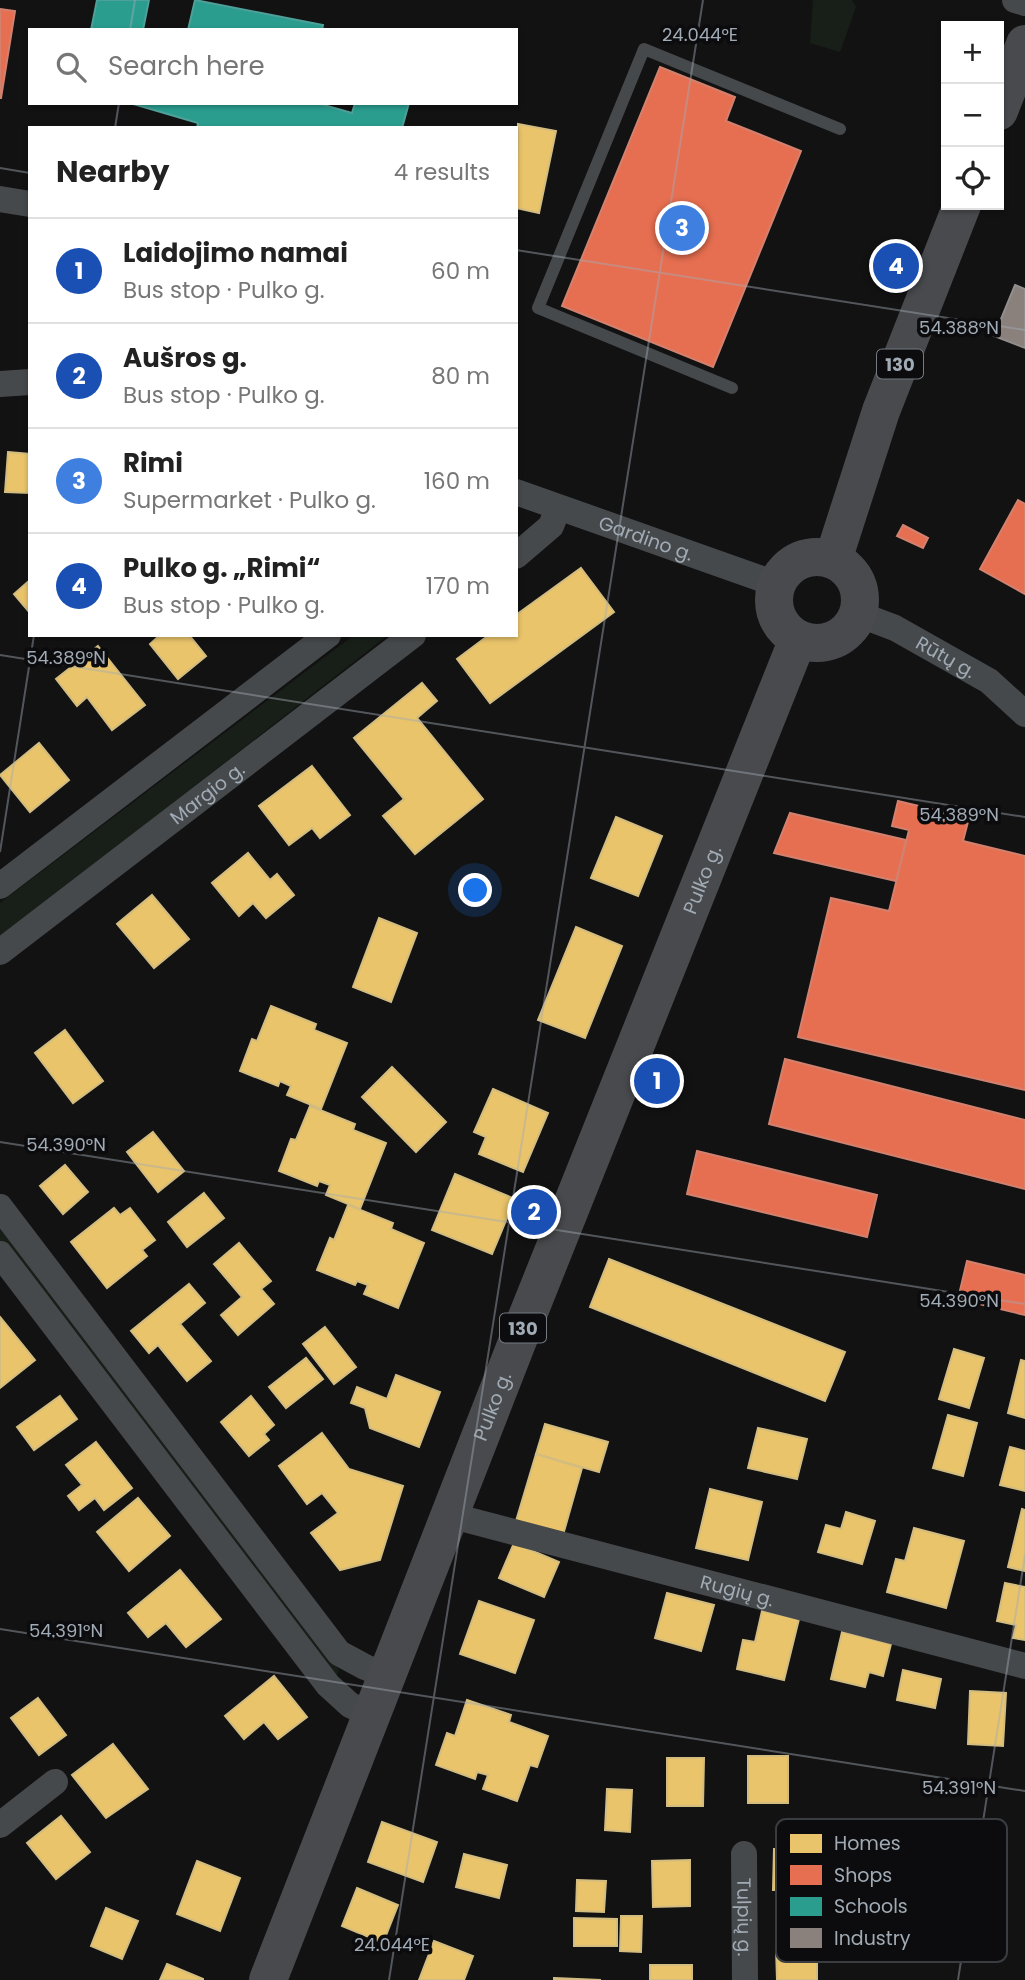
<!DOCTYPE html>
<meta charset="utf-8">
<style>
:root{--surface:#fff;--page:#f2f2f2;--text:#222;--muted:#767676;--line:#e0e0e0;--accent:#ea580c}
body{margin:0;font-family:Poppins,sans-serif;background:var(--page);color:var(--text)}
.controls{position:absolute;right:21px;top:21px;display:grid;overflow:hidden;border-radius:0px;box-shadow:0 2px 5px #0004}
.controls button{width:63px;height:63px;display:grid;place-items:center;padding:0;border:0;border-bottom:2px solid var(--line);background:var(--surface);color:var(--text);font:35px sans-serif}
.you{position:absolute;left:476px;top:891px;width:24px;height:24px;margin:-18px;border:5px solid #fff;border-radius:50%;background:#1a73e8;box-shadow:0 0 0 10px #1a73e833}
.badge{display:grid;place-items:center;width:46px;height:46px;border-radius:50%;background:var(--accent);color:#fff;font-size:23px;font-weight:700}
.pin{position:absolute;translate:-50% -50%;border:4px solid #fff;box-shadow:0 2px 7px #0006}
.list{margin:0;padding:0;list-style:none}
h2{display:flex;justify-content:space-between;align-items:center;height:91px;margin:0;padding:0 28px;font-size:30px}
h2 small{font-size:23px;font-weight:400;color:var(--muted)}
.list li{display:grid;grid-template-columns:46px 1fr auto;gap:21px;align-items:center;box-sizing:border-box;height:105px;padding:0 28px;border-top:2px solid var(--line)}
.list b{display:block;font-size:26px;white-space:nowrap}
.list p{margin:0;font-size:23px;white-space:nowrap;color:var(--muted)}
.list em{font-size:23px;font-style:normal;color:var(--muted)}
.icon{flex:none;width:38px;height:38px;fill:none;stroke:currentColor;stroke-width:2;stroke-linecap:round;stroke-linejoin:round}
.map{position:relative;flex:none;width:1025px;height:1980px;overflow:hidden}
.search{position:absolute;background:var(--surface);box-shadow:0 2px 5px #0004;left:28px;top:28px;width:490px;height:77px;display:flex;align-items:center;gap:18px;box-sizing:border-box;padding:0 24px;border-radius:0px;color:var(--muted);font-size:26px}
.panel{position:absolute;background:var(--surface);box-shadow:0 2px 5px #0004;left:28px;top:126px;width:490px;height:511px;border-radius:0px}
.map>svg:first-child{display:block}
.green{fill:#181f18}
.homes{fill:#e9c46a;stroke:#d3bc80;stroke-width:2}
.shops{fill:#e76f51;stroke:#d2816f;stroke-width:2}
.schools{fill:#2a9d8f;stroke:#4ea19a;stroke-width:2}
.industry{fill:#8a817c;stroke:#918e8d;stroke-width:2}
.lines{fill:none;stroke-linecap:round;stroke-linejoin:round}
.lane{stroke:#46494b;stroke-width:12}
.street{stroke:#46494b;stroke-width:26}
.primary{stroke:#484a4d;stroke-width:38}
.ticks{fill:none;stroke:#a1abb5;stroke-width:2;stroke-opacity:0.45}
.labels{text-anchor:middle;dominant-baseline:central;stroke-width:7;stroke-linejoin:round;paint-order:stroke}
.shield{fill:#0c0c0e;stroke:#747b83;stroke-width:2}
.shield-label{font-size:18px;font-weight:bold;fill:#a1abb5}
.street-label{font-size:19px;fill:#a1abb5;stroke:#0c0c0e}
.key{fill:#0c0c0e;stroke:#393c40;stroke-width:2}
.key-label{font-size:19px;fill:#a1abb5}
.ticks-label{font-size:18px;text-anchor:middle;fill:#a1abb5;stroke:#0c0c0e;stroke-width:7;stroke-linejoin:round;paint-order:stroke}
</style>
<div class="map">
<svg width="1025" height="1980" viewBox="0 0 1025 1980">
<rect width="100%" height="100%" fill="#121212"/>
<g class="green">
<path d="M813 0H852L856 7 840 52 810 43Z"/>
<path d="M354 635H388L0 938V903Z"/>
<path d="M0 1223 339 1670 337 1675 331 1676 0 1241Z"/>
</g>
<g class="homes">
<path d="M518 124 556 131 539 213 516 208Z"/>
<path d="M8 452 30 454V493L5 492Z"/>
<path d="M581 568 614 612 490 703 457 659 489 635H516V615Z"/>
<path d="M30 580V613L14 594Z"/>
<path d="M160 635H189L206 656 178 679 150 644Z"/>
<path d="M98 646 145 705 112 730 87 697 77 706 56 679Z"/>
<path d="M422 683 437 701 417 718 483 799 415 854 383 816 404 799 354 738Z"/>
<path d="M39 743 69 780 30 812 0 775Z"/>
<path d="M312 766 350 815 320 838 312 828 289 845 259 806Z"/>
<path d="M616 817 662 836 638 896 591 878Z"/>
<path d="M248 853 270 880 277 874 294 895 266 918 253 903 239 916 212 883Z"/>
<path d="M152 895 189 939 154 968 117 924Z"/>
<path d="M379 918 417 933 391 1002 353 987Z"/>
<path d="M576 927 622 946 585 1038 538 1020Z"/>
<path d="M271 1006 316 1024 314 1030 347 1043 321 1109 287 1095 291 1086 280 1081 278 1086 240 1071 252 1039 257 1041Z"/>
<path d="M65 1030 103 1081 73 1103 35 1053Z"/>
<path d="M392 1067 446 1122 416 1152 362 1097Z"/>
<path d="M493 1089 548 1113 523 1172 479 1154 486 1137 474 1132Z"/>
<path d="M310 1106 355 1124 353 1130 386 1143 360 1209 326 1195 330 1185 319 1181 317 1186 279 1171 291 1139 296 1140Z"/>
<path d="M153 1132 184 1171 158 1192 127 1152Z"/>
<path d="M65 1165 88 1192 63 1214 40 1186Z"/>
<path d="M455 1174 515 1199 492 1254 432 1230Z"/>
<path d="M204 1193 224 1218 187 1247 168 1222Z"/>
<path d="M348 1205 393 1223 391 1229 424 1243 398 1308 364 1294 368 1285 357 1281 355 1285 317 1270 330 1238 334 1240Z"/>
<path d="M114 1208 120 1215 130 1208 155 1240 142 1250 147 1256 107 1288 71 1242Z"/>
<path d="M239 1243 271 1281 261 1289 274 1304 238 1335 221 1315 242 1297 214 1264Z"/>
<path d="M609 1259 845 1352 825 1401 590 1307Z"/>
<path d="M189 1284 205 1303 180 1324 211 1361 187 1381 158 1345 149 1353 131 1331Z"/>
<path d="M0 1317 35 1360 0 1388Z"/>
<path d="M325 1327 356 1367 334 1384 303 1344Z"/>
<path d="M954 1349 984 1358 969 1408 939 1399Z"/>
<path d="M306 1358 323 1379 286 1408 269 1387Z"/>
<path d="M1021 1360 1025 1361V1418L1008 1413Z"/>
<path d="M396 1375 440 1392 419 1447 370 1428 365 1408 351 1403 357 1387 387 1399Z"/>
<path d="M60 1396 77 1419 34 1450 17 1427Z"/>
<path d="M251 1396 274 1425 264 1434 269 1440 249 1456 221 1422Z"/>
<path d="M948 1415 977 1423 963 1476 933 1468Z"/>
<path d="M545 1424 608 1442 599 1472 536 1454Z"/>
<path d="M758 1428 807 1439 797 1479 748 1468Z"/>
<path d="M322 1433 349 1469 403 1486 380 1560 340 1570 311 1533 338 1513 322 1493 307 1504 279 1466Z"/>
<path d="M96 1442 132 1488 104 1510 95 1498 79 1510 68 1496 82 1485 66 1465Z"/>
<path d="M1010 1447 1025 1451V1491L1000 1485Z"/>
<path d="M536 1454 582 1468 563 1535 516 1521Z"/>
<path d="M710 1489 762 1502 748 1560 696 1548Z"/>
<path d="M138 1498 170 1536 129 1571 97 1532Z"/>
<path d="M1022 1509 1025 1510V1571L1008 1567Z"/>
<path d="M846 1512 875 1521 862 1564 818 1552 826 1525 841 1529Z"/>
<path d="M914 1528 964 1541 946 1608 887 1592 896 1559 905 1561Z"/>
<path d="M514 1543 559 1562 544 1597 499 1578Z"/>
<path d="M180 1570 221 1619 186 1647 166 1623 148 1637 128 1613Z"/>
<path d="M1005 1583 1025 1587V1640L1013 1638 1016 1625 997 1621Z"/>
<path d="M667 1593 714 1605 701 1651 655 1638Z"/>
<path d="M479 1601 534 1620 515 1673 460 1654Z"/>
<path d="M762 1611 799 1619 784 1680 737 1669 743 1640 755 1642Z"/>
<path d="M842 1632 891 1644 883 1676 869 1672 865 1687 831 1679Z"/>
<path d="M903 1670 941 1679 935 1708 897 1700Z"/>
<path d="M274 1676 307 1717 278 1739 264 1722 244 1739 225 1716Z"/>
<path d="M970 1691 1006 1693 1003 1746 968 1744Z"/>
<path d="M38 1698 66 1735 39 1755 11 1718Z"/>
<path d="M467 1700 511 1715 509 1722 548 1736 537 1767 530 1765 517 1801 483 1789 488 1775 477 1772 475 1779 436 1765 447 1733 455 1736Z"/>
<path d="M113 1744 148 1789 106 1818 72 1775Z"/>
<rect x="748" y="1756" width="40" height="47"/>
<path d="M667 1758H704L703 1806H667Z"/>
<path d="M607 1789 632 1790 630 1832 605 1830Z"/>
<path d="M61 1816 90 1852 56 1879 27 1843Z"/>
<path d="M382 1822 437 1842 423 1882 368 1862Z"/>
<path d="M774 1849 819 1850 818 1890H773Z"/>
<path d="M464 1854 507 1865 499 1898 456 1887Z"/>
<path d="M690 1860V1906L653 1907 652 1861Z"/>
<path d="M197 1861 240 1878 220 1931 177 1914Z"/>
<path d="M577 1880 606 1881 604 1912 576 1911Z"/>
<path d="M357 1888 398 1905 383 1943 342 1926Z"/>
<path d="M106 1908 138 1921 122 1959 91 1946Z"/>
<path d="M621 1916H642L641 1952 620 1951Z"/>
<path d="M574 1918 617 1919V1946H574Z"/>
<path d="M434 1941 473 1956 464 1980H419Z"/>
<path d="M776 1947H817V1980H777Z"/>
<path d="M167 1964 203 1979V1980H160Z"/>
<rect x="650" y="1965" width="42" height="15"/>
<path d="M554 1978 601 1980H554Z"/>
</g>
<g class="shops">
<path d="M0 9 15 11 1 98H0Z"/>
<path d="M660 67 735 97 726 121 801 151 713 367 562 306Z"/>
<path d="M1018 500 1025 504V594L980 569Z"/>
<path d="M903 525 928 538 923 548 897 536Z"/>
<path d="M898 801 969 818 963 841 1025 856V1090L798 1037 831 898 889 911 909 830 892 826Z"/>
<path d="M790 813 906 840 896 881 774 853Z"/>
<path d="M785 1059 1025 1120V1189L769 1124Z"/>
<path d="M697 1151 877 1195 867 1237 687 1194Z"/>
<path d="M967 1261 1025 1275V1315L958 1299Z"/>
</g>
<g class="schools">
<path d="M97 0H149L143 30H91Z"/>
<path d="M195 0 323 25 322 30H188Z"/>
<path d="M130 103H317L352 113 355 103H409L402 128H197L198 123Z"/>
</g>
<path class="industry" d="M1015 285 1025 289V348L994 336Z"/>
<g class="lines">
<path class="lane" d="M732 388 538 308 644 49 840 129"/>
<g class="street">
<path d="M1015 0 1025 3"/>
<path d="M0 199 30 204"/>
<path d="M0 384 30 382"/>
<path id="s1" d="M516 492 776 584"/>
<path d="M516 556 551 526 558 508"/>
<path id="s2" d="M858 614 895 628 989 681 1025 714"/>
<path d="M0 886 328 635"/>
<path id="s3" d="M0 952 413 635"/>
<path d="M0 1207 339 1653 365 1667 387 1676"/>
<path d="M0 1254 328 1685 350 1705 371 1715"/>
<path id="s4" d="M449 1515 1025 1666"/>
<path d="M0 1825 55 1782"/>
<path id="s5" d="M744 1854 745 1980"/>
</g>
<g class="primary">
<path d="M999 111 1025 44"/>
<circle cx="817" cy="600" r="43"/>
<path d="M833 560 881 411 962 205"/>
<path id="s6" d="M268 1980 525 1322 798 639"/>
</g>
</g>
<path class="ticks" d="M130 30 135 0M115 128 119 103M0 168 30 173M516 250 1025 330M0 655 1025 817M0 852 34 635M0 1142 1025 1304M0 1629 1025 1791M389 1980 703 0M958 1980 1025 1555"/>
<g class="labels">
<g class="shield">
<rect x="877" y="349.5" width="46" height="29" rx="5"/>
<rect x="500" y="1313.5" width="46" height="29" rx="5"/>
</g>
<g class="shield-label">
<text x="900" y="364">130</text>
<text x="523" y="1328">130</text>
</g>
<g class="street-label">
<text stroke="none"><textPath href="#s1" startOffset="138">Gardino g.</textPath></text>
<text stroke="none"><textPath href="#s2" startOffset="98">Rūtų g.</textPath></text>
<text stroke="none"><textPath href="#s3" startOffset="261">Margio g.</textPath></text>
<text stroke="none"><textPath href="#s6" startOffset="1183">Pulko g.</textPath></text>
<text stroke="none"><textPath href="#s6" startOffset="616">Pulko g.</textPath></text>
<text stroke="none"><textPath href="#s4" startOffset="298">Rugių g.</textPath></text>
<text stroke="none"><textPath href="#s5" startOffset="63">Tulpių g.</textPath></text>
</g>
</g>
<rect x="776" y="1819" width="231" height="143" rx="10" class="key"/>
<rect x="790" y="1834" width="32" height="19" fill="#e9c46a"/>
<rect x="790" y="1865" width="32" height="20" fill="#e76f51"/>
<rect x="790" y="1897" width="32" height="19" fill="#2a9d8f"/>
<rect x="790" y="1928" width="32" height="20" fill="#8a817c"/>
<g class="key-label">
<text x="834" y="1850">Homes</text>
<text x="834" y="1882">Shops</text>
<text x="834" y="1913">Schools</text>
<text x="834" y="1945">Industry</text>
</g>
<g class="ticks-label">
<text x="700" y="41">24.044°E</text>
<text x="959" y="334">54.388°N</text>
<text x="66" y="664">54.389°N</text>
<text x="959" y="821">54.389°N</text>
<text x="66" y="1151">54.390°N</text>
<text x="959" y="1307">54.390°N</text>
<text x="66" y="1637">54.391°N</text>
<text x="959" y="1794">54.391°N</text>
<text x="392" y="1951">24.044°E</text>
</g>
</svg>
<div class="controls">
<button>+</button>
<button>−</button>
<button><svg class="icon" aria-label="locate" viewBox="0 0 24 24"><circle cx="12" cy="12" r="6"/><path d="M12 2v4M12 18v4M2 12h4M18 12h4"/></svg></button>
</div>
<div class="you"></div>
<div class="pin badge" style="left:657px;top:1081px;background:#1a4fb4">1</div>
<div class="pin badge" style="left:534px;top:1212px;background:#1a4fb4">2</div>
<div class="pin badge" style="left:682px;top:228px;background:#3f7fe0">3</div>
<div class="pin badge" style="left:896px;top:266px;background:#1a4fb4">4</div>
<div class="search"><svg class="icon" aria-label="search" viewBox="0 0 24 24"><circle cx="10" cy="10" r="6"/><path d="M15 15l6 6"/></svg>Search here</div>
<section class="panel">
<h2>Nearby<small>4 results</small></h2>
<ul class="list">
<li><span class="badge" style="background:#1a4fb4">1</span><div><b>Laidojimo namai</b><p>Bus stop · Pulko g.</p></div><em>60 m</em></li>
<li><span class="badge" style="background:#1a4fb4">2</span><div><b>Aušros g.</b><p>Bus stop · Pulko g.</p></div><em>80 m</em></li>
<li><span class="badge" style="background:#3f7fe0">3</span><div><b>Rimi</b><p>Supermarket · Pulko g.</p></div><em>160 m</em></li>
<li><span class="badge" style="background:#1a4fb4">4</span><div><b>Pulko g. „Rimi“</b><p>Bus stop · Pulko g.</p></div><em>170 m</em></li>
</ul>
</section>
</div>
